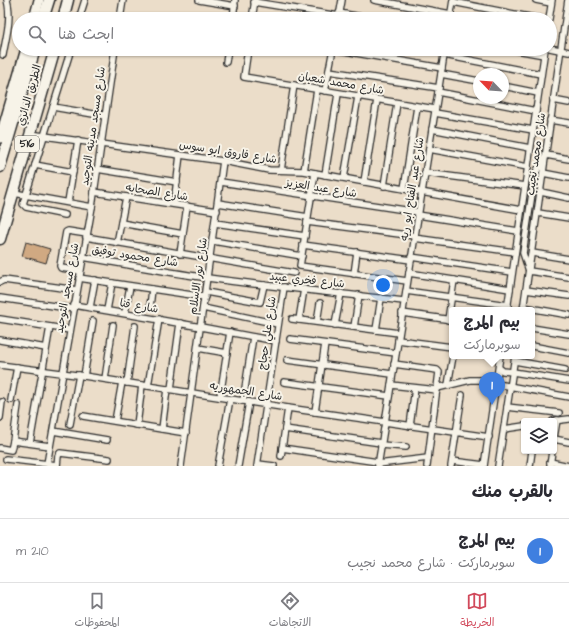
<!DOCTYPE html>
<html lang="ar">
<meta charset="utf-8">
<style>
:root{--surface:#fff;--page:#f7f7f7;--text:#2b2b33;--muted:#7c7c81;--line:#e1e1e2;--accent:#d1495b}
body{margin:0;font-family:"Architects Daughter","Playpen Sans Arabic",sans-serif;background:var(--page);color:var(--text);direction:rtl}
.controls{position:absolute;right:12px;bottom:12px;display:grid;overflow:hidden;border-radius:4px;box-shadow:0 1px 3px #0004}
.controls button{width:36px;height:36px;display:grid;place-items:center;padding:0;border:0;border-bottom:1px solid var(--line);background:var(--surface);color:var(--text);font:20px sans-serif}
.compass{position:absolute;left:473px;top:68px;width:36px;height:36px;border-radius:50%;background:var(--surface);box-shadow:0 1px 3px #0004;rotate:295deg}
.you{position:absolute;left:383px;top:285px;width:14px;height:14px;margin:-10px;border:3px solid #fff;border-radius:50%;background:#1a73e8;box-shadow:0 0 0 6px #1a73e833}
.badge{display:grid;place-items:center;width:26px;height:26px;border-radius:50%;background:var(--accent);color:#fff;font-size:13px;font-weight:700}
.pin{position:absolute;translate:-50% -33px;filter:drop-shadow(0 1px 2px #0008)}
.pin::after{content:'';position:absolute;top:21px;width:14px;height:12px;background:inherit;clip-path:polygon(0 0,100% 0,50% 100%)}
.popup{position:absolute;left:449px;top:307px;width:86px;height:52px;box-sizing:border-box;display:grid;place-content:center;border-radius:4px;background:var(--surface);filter:drop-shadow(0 1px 3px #0005);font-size:13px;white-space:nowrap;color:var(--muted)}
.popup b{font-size:15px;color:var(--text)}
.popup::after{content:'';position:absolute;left:50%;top:100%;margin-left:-8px;border:8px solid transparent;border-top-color:var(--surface)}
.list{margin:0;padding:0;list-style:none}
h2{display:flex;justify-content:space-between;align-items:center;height:52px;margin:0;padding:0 16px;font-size:17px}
h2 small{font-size:13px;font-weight:400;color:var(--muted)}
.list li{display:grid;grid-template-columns:26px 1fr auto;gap:12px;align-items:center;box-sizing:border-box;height:64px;padding:0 16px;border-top:1px solid var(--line)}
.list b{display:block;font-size:15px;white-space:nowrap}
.list p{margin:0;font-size:13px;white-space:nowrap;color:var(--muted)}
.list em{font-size:13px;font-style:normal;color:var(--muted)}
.icon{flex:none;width:22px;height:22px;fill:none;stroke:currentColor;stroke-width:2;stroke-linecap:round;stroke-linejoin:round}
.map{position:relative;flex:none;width:569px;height:466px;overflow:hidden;direction:ltr}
.search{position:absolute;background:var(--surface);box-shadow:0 1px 3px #0004;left:12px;right:12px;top:12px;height:44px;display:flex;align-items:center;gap:10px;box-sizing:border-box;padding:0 14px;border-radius:22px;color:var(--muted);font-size:15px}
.sheet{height:116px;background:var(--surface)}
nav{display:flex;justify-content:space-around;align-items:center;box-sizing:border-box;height:56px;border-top:1px solid var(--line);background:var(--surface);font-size:11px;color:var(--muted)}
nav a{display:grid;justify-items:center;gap:2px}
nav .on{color:var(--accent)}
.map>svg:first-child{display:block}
.building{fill:#d0a982;stroke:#2b2b2b}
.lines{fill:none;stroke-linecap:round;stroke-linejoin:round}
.minor-casing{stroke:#2b2b2b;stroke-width:8}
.trunk-casing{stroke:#2b2b2b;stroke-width:12}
.motorway-casing{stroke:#2b2b2b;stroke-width:13}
.minor{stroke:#f7f3e8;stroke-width:5.5}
.trunk{stroke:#f7f3e8;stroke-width:9}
.motorway{stroke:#f7f3e8;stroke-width:10}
.labels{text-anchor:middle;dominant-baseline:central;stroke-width:4;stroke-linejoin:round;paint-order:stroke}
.shield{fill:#f7f3e8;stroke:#686764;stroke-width:1}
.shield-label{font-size:10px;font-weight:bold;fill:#2b2b2b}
.street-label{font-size:11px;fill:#2b2b2b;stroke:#f7f3e8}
</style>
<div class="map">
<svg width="569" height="466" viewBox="0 0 569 466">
<rect width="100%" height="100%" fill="#ebddc9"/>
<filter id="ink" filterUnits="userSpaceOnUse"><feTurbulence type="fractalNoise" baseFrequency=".025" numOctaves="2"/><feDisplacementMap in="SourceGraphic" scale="8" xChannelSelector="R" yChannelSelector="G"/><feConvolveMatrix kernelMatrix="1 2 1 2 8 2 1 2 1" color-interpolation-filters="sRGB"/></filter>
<g filter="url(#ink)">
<path class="building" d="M26 242 50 249 46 263 22 256Z"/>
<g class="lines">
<g class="minor-casing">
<g id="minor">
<path d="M199 0 235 6"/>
<path d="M374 0 451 14"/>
<path d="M536 0 551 3"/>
<path d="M254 2 339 16"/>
<path d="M453 2 540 19"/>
<path d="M339 13 373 19"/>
<path d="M339 17 342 0"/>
<path d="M79 19 85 0"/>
<path d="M120 19 123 0"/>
<path d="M233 19 235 0"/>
<path d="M252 19 255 0"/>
<path d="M450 19 453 0"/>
<path d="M549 19 552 0"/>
<path d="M550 48 569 52"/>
<path d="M248 49 244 77 435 109"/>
<path d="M333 49 442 68"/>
<path d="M511 49 544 55"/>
<path d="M3 55C6 37 12 18 7 0"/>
<path d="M444 55 541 74"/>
<path d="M226 62 228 49"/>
<path d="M329 71 439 88"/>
<path d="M441 74 479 81"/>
<path d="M503 86 538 93"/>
<path d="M325 91 333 49"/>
<path d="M438 92 536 111"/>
<path d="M553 100 569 103"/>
<path d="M53 107 105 116"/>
<path d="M435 113 533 130"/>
<path d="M550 120 569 123"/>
<path d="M432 129 530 148"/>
<path d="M30 134 223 161 269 170 304 171 521 210"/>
<path d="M429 149 528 167"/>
<path d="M569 159 546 155 535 174 523 253 529 271 569 277"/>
<path d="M35 165 73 172"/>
<path d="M97 169 177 182"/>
<path d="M281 170 294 85"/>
<path d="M304 171 317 90"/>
<path d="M315 173 300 266 407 281"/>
<path d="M425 173 525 186"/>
<path d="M543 173 569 178"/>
<path d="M325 175 338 94"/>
<path d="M344 178 358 97"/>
<path d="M221 182 418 212"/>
<path d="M364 182 377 100"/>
<path d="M384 186 397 103"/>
<path d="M404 189 417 107"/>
<path d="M94 192 217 211"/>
<path d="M541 192 569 198"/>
<path d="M14 193 92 207"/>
<path d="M68 202 78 140"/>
<path d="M218 203 308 217"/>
<path d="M174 204 180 155"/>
<path d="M538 213 569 218"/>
<path d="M65 215 26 207 23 204 71 49"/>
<path d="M418 215 518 231"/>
<path d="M307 222 415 236"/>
<path d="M121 223 183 234"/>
<path d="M215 223 305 236"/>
<path d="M86 237 294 273"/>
<path d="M414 238 515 252"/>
<path d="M213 241 302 256"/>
<path d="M117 243 126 197"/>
<path d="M303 245 411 260"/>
<path d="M532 253 569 259"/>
<path d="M180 254 187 206"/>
<path d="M83 257C124 264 166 272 208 278 273 287 339 293 404 301"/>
<path d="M411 257 512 272"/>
<path d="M80 271 61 268 60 266 66 232 68 231 87 234"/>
<path d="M409 273 510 289"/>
<path d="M354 274 357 252"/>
<path d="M79 278 205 297"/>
<path d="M0 282 4 280 77 290"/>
<path d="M526 290 569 296"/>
<path d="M406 291 508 305"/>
<path d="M206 292 260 302 264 285"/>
<path d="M0 298 74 309"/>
<path d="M74 305 201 327 276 341"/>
<path d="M90 307 95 280"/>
<path d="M150 307 152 289"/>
<path d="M524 307 569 315"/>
<path d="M203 308 278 324"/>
<path d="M107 310 112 283"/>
<path d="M507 310 545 49"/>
<path d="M523 310 568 0"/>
<path d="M125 313 130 286"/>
<path d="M402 313 452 320"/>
<path d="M0 319 70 330"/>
<path d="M292 319 399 333"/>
<path d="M299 320 304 289"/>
<path d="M448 320 454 280"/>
<path d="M317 322 320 303"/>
<path d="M335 325 341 293"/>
<path d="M354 327 359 295"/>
<path d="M532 328 569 334"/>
<path d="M376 330 381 298"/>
<path d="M290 339 396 353"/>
<path d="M0 340 46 348"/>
<path d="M398 340 452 347"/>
<path d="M532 346 569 353"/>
<path d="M198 348 227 353"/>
<path d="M287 360 392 374"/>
<path d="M515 361 565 370"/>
<path d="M394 364 437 370 439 372 427 466"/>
<path d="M0 365 84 376 288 408 489 437"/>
<path d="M499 368 503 371 513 372 569 381"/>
<path d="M84 376 93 321"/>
<path d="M105 379 113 325"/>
<path d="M284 382 389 396"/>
<path d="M127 383 135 326"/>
<path d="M391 385 437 390"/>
<path d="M448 385 453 356"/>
<path d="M148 386 159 319"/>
<path d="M496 387 503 385 569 397"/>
<path d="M437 388 470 380H497"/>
<path d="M171 389 180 323"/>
<path d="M220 397 230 332"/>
<path d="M11 400 17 367"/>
<path d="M243 401 253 337"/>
<path d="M507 407 559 413"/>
<path d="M315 412 325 344"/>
<path d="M83 416 186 433"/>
<path d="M0 418 2 402"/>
<path d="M115 421 122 382"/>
<path d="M553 421 569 419"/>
<path d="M70 424 79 375"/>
<path d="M137 425 142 385"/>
<path d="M410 426 415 388"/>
<path d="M162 429 167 389"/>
<path d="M285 429 381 443"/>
<path d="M504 429 524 426"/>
<path d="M53 431 107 440"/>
<path d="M554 438 557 420"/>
<path d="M554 439 569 442"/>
<path d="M13 441 18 405"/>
<path d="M30 443 50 327"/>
<path d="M381 445 406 447"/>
<path d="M0 448 11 450 13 441 50 446"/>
<path d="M282 448 378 462"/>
<path d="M281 456 288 408"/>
<path d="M6 459 57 465"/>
<path d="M452 461 484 465"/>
<path d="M550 462 569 466"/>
<path d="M47 464 92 207 115 49"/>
<path d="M258 464 274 466"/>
<path d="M378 464 428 458"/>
<path d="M57 466 58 456 60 453 109 459"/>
<path d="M181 466 223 161"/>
<path d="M218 466 230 399"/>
<path d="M238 466 249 402"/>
<path d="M257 466 284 287"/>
<path d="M378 466 445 49"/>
<path d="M451 466 462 395"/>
<path d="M484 466 500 356"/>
<path d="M498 466 515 356"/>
<path d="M530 466 532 451"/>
<path d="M550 466 552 451"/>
</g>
</g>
<g class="trunk-casing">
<g id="trunk">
<path d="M34 19 39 0"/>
<path d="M0 138 26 49"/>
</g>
</g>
<g class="motorway-casing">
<g id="motorway">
<path d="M43 19 49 0"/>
<path d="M63 19 68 0"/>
<path d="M0 167 35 49"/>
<path d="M0 239 55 49"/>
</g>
</g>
<use href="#minor" class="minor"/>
<use href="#trunk" class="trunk"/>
<use href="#motorway" class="motorway"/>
</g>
</g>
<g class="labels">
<rect class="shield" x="15" y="136" width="24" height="16" rx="3"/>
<g class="shield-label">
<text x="27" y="144">516</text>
</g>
<g class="street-label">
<text transform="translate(341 83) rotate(10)">شارع محمد شعبان</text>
<text transform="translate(29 95) rotate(-74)">الطريق الدائري</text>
<text transform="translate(93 126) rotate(-82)">شارع مسجد مدينه التوحيد</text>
<text transform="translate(228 152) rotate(9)">شارع فاروق ابو سوس</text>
<text transform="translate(536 154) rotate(-82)">شارع محمد نجيب</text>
<text transform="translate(321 188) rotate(9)">شارع عبد العزيز</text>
<text transform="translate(412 189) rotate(-81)">شارع عبد الفتاح ابو ريه</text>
<text transform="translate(157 192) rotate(9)">شارع الصحابه</text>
<text transform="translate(135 256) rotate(9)">شارع محمود توفيق</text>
<text transform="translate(198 276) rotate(-82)">شارع نور الاسلام</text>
<text transform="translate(307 280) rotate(6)">شارع فخري عبيد</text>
<text transform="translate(67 288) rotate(-80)">شارع مسجد التوحيد</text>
<text transform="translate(139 306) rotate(10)">شارع قنا</text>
<text transform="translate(267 333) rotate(-82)">شارع علي حجاج</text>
<text transform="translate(246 391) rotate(9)">شارع الجمهوريه</text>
</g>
</g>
</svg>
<div class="controls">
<button><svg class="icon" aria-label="layers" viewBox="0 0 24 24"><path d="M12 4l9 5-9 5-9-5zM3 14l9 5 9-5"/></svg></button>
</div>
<svg class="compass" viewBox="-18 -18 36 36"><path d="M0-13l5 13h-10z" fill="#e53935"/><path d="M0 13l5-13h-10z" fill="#7c7c81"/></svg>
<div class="you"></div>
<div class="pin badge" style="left:492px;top:405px;background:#3f7fe0">1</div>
<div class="popup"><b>بيم المرج</b>سوبرماركت</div>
<div class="search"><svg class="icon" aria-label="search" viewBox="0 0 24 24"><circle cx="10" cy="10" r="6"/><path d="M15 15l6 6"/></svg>ابحث هنا</div>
</div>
<section class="sheet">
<h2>بالقرب منك<small></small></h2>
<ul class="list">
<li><span class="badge" style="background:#3f7fe0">1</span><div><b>بيم المرج</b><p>سوبرماركت · شارع محمد نجيب</p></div><em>210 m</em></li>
</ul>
</section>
<nav>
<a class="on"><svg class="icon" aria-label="map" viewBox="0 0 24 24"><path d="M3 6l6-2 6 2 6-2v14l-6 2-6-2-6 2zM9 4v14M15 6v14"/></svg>الخريطة</a>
<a><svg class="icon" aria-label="directions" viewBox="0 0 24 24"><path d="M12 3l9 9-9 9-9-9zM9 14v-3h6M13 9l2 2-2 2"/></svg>الاتجاهات</a>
<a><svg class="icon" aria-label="saved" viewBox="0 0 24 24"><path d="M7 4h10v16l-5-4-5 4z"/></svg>المحفوظات</a>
</nav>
